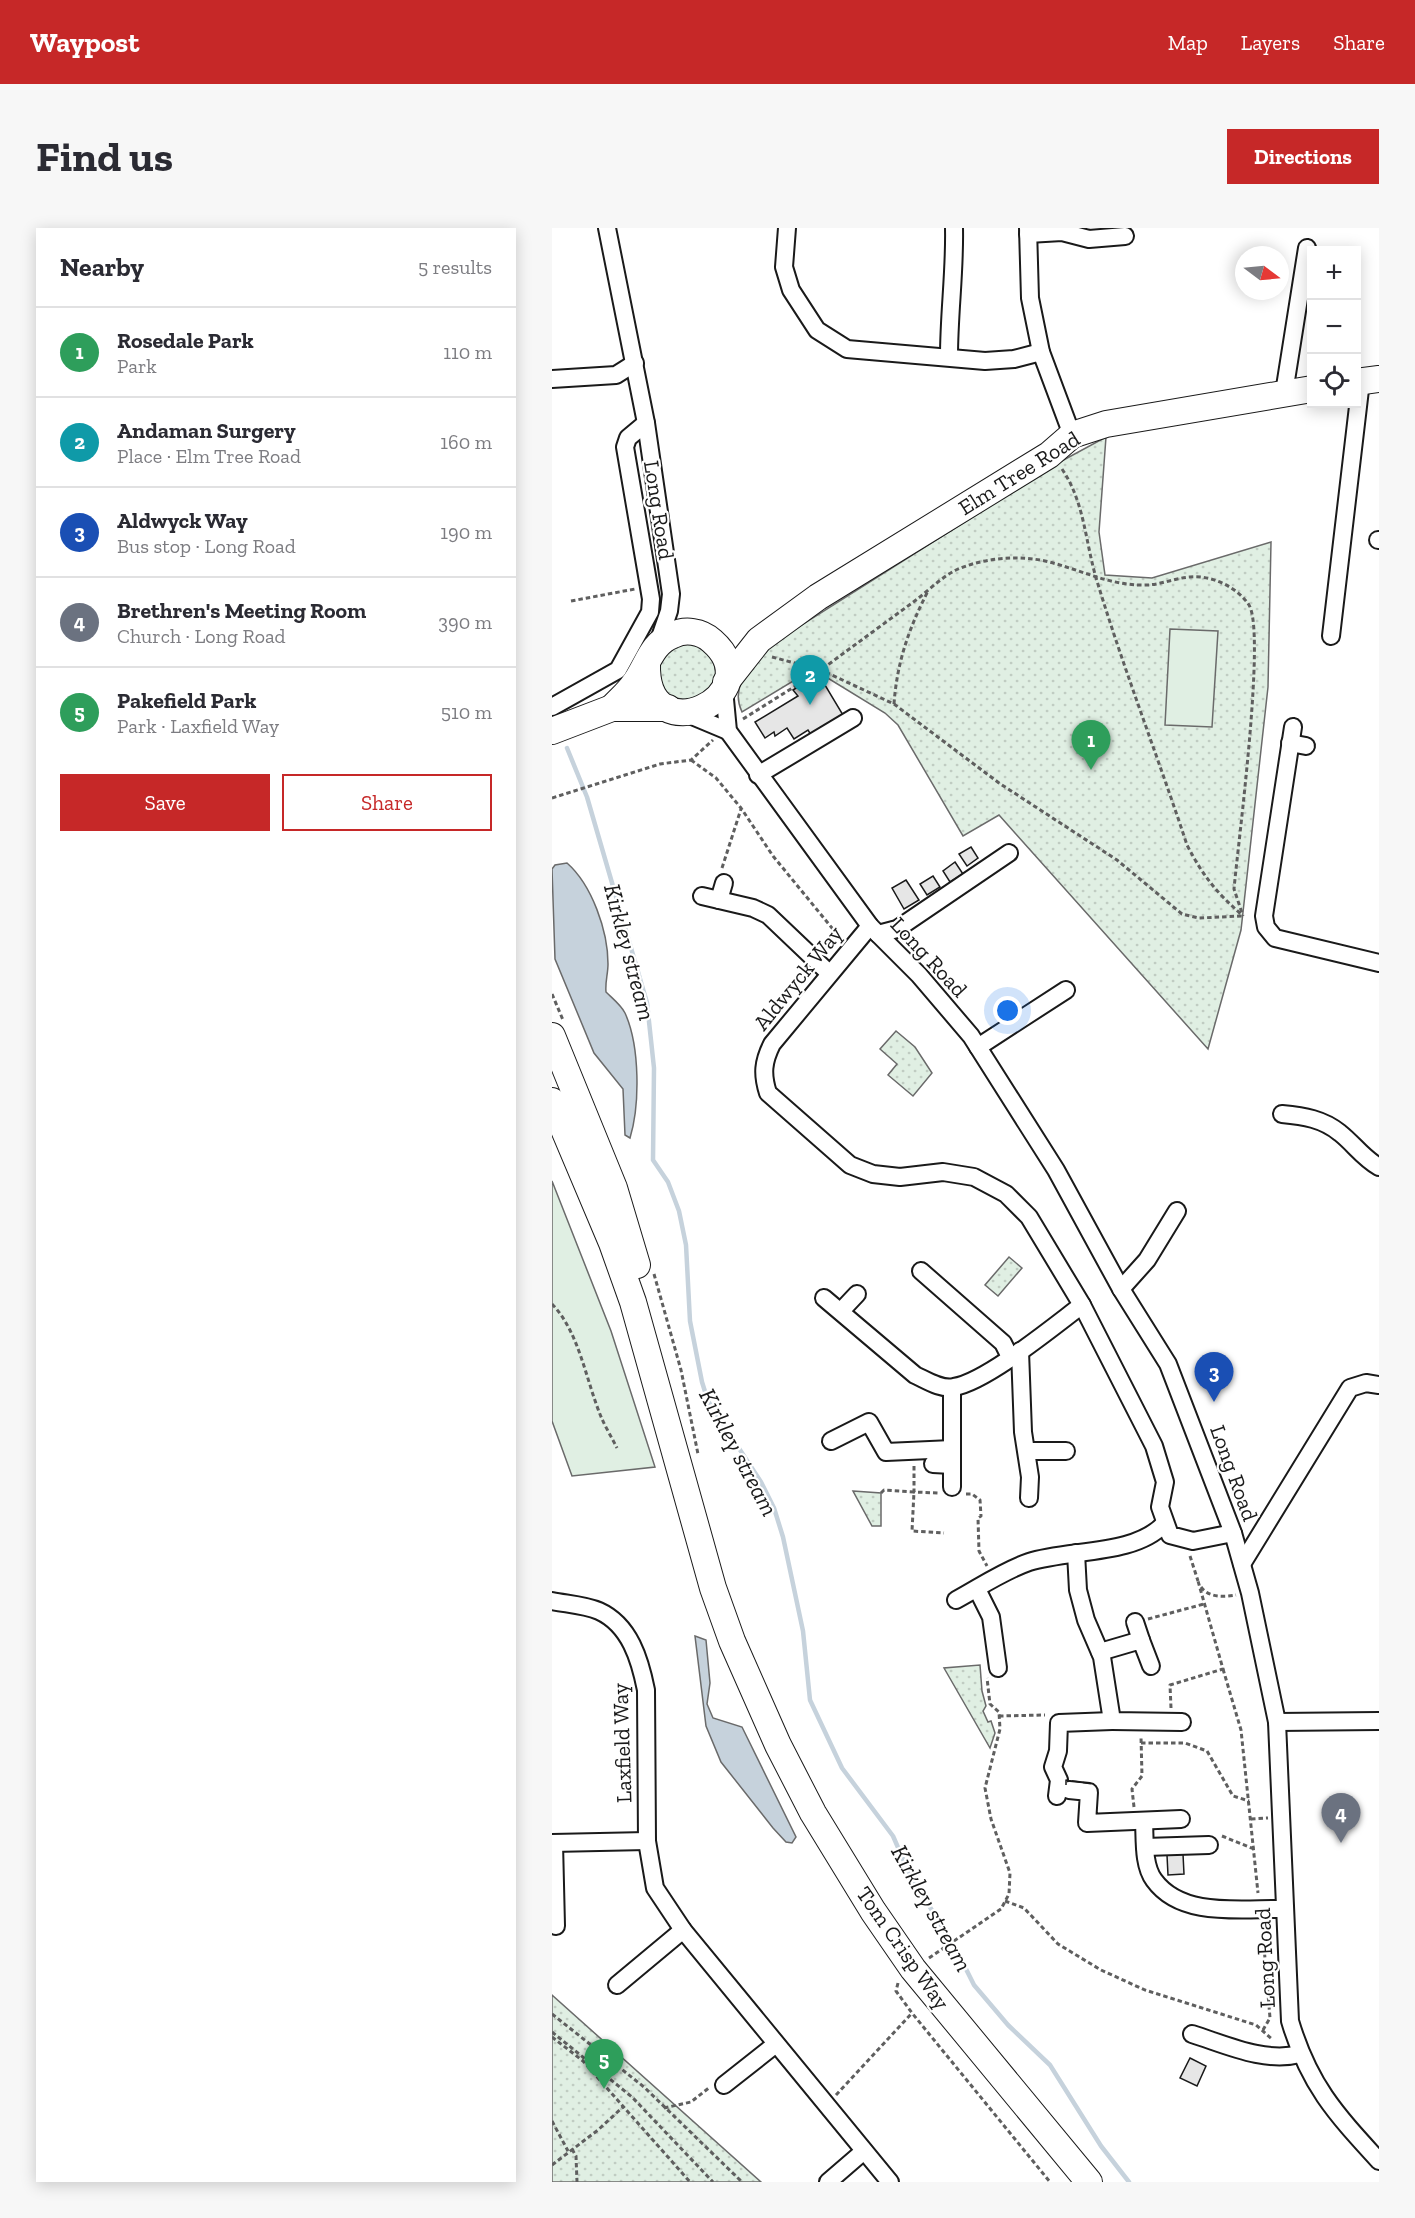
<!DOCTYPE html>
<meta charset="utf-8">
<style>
:root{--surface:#fff;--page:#f7f7f7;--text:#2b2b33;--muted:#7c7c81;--line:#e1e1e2;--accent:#c62828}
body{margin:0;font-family:"Zilla Slab",serif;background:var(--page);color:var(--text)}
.controls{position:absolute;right:18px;top:18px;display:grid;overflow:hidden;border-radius:0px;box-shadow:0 3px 15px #0003}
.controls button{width:54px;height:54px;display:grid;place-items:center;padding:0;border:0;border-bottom:2px solid var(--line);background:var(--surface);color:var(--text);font:30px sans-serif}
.compass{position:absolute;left:683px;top:18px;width:54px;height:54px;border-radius:50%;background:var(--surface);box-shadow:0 3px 15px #0003;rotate:106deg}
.you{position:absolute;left:456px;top:783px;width:21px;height:21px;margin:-15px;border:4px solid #fff;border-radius:50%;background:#1a73e8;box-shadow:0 0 0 9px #1a73e833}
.badge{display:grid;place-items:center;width:39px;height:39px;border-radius:50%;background:var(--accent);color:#fff;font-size:20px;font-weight:700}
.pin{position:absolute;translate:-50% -50px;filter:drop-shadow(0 2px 3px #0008)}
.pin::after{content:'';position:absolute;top:32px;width:21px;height:18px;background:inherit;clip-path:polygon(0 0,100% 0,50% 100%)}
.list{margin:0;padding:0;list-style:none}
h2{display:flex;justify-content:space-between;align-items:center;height:78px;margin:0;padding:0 24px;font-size:26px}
h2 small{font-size:20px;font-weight:400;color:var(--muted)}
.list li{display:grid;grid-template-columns:39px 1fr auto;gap:18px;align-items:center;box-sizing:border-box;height:90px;padding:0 24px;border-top:2px solid var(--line)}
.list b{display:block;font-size:22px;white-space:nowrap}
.list p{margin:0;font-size:20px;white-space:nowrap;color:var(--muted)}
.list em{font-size:20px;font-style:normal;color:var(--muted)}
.actions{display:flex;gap:12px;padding:18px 24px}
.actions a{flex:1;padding:14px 0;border:2px solid var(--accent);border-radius:0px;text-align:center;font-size:21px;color:var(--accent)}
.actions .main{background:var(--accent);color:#fff}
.icon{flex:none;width:33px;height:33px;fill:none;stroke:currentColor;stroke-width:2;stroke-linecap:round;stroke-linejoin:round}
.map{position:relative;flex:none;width:827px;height:1954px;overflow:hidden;border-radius:0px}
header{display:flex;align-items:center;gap:36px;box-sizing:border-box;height:84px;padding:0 30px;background:var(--accent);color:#fff}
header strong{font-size:28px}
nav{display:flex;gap:33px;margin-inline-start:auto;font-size:21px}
.intro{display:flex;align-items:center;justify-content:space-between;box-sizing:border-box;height:144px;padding:0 36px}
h1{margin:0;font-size:42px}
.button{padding:15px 27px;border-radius:0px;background:var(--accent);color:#fff;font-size:21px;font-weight:700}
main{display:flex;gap:36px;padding:0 36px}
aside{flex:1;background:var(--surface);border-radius:0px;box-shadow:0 3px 15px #0003}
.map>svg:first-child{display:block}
.grass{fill:url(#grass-dots);stroke:#6a6a6a;stroke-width:1.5}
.garden{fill:#e0efe3;stroke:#6a6a6a;stroke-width:1.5}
.water{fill:#c6d2dc;stroke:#6a6a6a;stroke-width:1.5}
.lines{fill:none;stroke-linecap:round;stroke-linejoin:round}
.stream{stroke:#c6d2dc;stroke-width:4.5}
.building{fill:#e6e6e6;stroke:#1a1a1a;stroke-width:1.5}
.minor-casing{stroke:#1a1a1a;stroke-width:20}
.highway-casing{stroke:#1a1a1a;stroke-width:28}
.path{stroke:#5f5f5f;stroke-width:3;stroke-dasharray:4.5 3;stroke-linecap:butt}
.minor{stroke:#fff;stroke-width:16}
.highway{stroke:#fff;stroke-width:26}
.fence{stroke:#1a1a1a;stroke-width:1.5;stroke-dasharray:8 3;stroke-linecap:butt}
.labels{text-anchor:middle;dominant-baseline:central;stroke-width:4.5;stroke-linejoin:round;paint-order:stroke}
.street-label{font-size:22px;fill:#1a1a1a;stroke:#fff}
.water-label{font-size:24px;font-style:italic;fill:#1a1a1a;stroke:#fff}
</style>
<header>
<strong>Waypost</strong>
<nav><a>Map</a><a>Layers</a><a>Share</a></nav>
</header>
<div class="intro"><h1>Find us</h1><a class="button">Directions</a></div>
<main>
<aside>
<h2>Nearby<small>5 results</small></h2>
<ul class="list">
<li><span class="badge" style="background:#2e9e5b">1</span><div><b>Rosedale Park</b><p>Park</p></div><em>110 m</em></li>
<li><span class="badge" style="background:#0f9aa8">2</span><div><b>Andaman Surgery</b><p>Place · Elm Tree Road</p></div><em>160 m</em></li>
<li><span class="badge" style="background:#1a4fb4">3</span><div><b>Aldwyck Way</b><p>Bus stop · Long Road</p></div><em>190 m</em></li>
<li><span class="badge" style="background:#6b7280">4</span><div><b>Brethren's Meeting Room</b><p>Church · Long Road</p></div><em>390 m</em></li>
<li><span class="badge" style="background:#2e9e5b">5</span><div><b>Pakefield Park</b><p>Park · Laxfield Way</p></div><em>510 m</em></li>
</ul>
<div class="actions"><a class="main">Save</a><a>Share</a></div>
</aside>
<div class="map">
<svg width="827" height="1954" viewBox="0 0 827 1954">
<defs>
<pattern id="grass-dots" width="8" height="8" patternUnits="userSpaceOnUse" patternTransform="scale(1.5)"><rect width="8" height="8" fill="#e0efe3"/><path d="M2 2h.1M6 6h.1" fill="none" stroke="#c0ccc2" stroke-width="1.8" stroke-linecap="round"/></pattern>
</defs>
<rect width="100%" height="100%" fill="#fff"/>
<g class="grass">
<path d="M554 209 547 304 553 347 600 350 719 314 716 459 689 702 656 821 447 587 411 608 346 497 333 485 261 441 190 484C176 455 204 436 221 415L506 235Z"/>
<path d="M135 413 161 426 165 455 143 474 115 468 104 441 110 427Z"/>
<path d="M344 803 363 819 380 845 361 868 336 847 345 836 328 821Z"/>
<path d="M457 1029 470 1040 446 1068 433 1057Z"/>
<path d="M301 1263 329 1265V1298H320Z"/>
<path d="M428 1437 430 1463 434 1478 431 1483 436 1494 439 1493 443 1505 438 1520 392 1440Z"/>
<path d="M0 1767 209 1954H0Z"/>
</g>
<g class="garden">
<path d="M618 401 666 403 660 499 613 497Z"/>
<path d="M0 953 59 1103 103 1239 20 1248 0 1193Z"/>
</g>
<g class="water">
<path d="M15 635C40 657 56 703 56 736 56 746 53 754 54 764 61 771 69 777 73 785 88 818 88 877 78 910L73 907 71 861 42 825 3 731 0 641 3 637Z"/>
<path d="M143 1408 154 1412 158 1455 155 1476 161 1490 190 1499 244 1609 240 1615 234 1614 221 1600 169 1534 154 1498Z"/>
</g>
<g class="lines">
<path class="stream" d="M15 520 35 569 95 775 102 840 101 932 116 954 127 983 134 1017 138 1093 150 1154 156 1173 209 1254 222 1280 231 1309 251 1403 258 1472 290 1540 341 1608 358 1647 404 1721 422 1757 456 1797 498 1837 549 1918 577 1954"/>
</g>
<g class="building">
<path d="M261 449 265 455 270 452 291 487 259 507 256 502 242 511 235 500 223 508 222 504 213 510 203 494 246 468 241 462Z"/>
<path d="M419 619 426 630 415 638 407 626Z"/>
<path d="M403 634 411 646 398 654 391 643Z"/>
<path d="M381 648 388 659 375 667 368 656Z"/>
<path d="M354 652 367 672 352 681 340 660Z"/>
<path d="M631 1626 632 1646 616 1647 615 1627Z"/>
<path d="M638 1830 654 1838 645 1858 628 1850Z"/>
</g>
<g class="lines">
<g class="minor-casing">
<g id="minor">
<path d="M55 0 94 195 119 366 117 383 106 415"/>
<path d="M235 0 232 39 239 62 265 102 295 121 433 133 462 131 489 124"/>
<path d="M476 0 478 70 489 124 520 207"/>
<path d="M476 6 510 4 537 11 573 8"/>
<path d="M397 128C397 85 403 43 402 0"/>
<path d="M0 151 64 147 83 135"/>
<path d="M732 165 755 20"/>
<path d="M826 312H827"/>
<path d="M779 408 809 153"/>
<path d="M172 461 176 503 318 698 367 747 419 808 504 942 569 1061 616 1136 681 1305 698 1365 725 1494 738 1793C757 1857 783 1885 827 1933"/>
<path d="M0 479 66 442 98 384 99 371 73 219 76 210 94 195"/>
<path d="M133 485 176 503"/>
<path d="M741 499 712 688 714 699 723 710 827 735"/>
<path d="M738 515 754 518"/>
<path d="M206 547 301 490"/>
<path d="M150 668 201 680 216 687 277 745"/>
<path d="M167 672 172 655"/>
<path d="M318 698 220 816C211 834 210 846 216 865L298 937 321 946 348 949 391 944 422 949 454 966 477 989 530 1077 602 1218 613 1254 608 1279 618 1307 641 1313 681 1305"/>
<path d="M326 706 345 701 457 625"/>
<path d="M426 819 514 762"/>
<path d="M730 886C752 888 771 891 788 905 802 916 811 930 827 939"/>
<path d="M369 1043 451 1115 458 1129"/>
<path d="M569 1061 595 1032 625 983"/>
<path d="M272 1070 363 1147C374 1152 389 1162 402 1159 434 1154 502 1098 530 1077"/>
<path d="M289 1083 305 1066"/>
<path d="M468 1123 471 1204 478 1249 477 1270"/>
<path d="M279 1213 317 1194 334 1224 400 1221"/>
<path d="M475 1223H514"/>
<path d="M381 1236 400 1237"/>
<path d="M400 1259V1160"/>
<path d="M524 1325 526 1362 534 1392 550 1429 560 1493 630 1494"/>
<path d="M690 1336 798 1160 814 1155 827 1157"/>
<path d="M425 1361 439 1389 446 1440"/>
<path d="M404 1372C428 1359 451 1343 477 1334 517 1321 582 1328 612 1296"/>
<path d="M0 1373C15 1376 33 1377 47 1383 78 1397 88 1432 94 1462L95 1613 103 1660 131 1702 338 1954"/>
<path d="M583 1394 589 1412"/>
<path d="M548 1424 589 1412 599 1438"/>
<path d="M725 1494 827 1493"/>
<path d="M517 1562 537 1564 535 1595 629 1591"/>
<path d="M505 1568 507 1552 501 1539 506 1523 507 1495 560 1493"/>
<path d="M592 1593C593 1612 591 1637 602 1652 630 1691 692 1680 733 1681"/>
<path d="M0 1615 95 1613"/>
<path d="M2 1615 4 1698"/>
<path d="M593 1619 657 1617"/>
<path d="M65 1757 131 1702"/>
<path d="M640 1806C675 1817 712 1835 748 1826"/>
<path d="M172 1857 224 1816"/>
<path d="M276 1954 312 1923"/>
</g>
</g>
<g class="highway-casing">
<g id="highway">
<path d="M804 154 827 151"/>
<path d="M174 454 207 412 266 369 497 227 520 207 554 196 760 161"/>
<path d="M60 480C67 472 76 465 82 456 95 439 99 415 121 407 133 401 149 403 160 413 222 467 93 530 95 436"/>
<path d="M0 503 60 480H116"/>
<path d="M0 808 62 960 85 1037"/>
<path d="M0 873 60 1015 81 1074 161 1360 180 1413 226 1517 261 1585 321 1683 361 1741 537 1954"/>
</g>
</g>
<g class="path">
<path d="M510 241C533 275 533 314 545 353 572 442 606 529 635 617 651 648 664 664 690 687"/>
<path d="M19 373 83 361"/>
<path d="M220 429 269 442C301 418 333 395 364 372 377 362 390 349 404 342 431 330 464 327 493 333 528 341 557 358 594 357 608 357 623 350 638 349 660 347 685 359 697 377 714 405 686 616 682 661L691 688"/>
<path d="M342 476C345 434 357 400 376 363"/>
<path d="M191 491 269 442 342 476 447 555 565 632 630 686 647 690 690 688"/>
<path d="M139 532 164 550 189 580 221 628 289 711"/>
<path d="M0 570 108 536 139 532 161 512"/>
<path d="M170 640 189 581"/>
<path d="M0 766 11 792"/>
<path d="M102 1046 129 1142 146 1226"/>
<path d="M0 1076C28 1105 34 1154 50 1191 54 1200 60 1210 65 1220"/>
<path d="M362 1238V1264L387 1265"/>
<path d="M329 1265 332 1262 362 1264 360 1303 392 1305"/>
<path d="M414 1266H420L428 1272 429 1288 426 1290 427 1323 435 1338"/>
<path d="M638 1328 646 1353"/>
<path d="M649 1359C657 1370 672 1369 684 1367"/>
<path d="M596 1391 652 1376"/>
<path d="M671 1441 689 1502 706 1665"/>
<path d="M619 1480 618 1457 671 1441 646 1353"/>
<path d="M447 1488 493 1487"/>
<path d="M589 1515H633L655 1523 681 1568 697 1573"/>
<path d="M582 1579 580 1561 590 1548 589 1509"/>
<path d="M699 1591 716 1590"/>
<path d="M670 1608 702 1621"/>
<path d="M453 1673 472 1680 506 1716 549 1742 593 1762 704 1797 721 1812"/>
<path d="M710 1695 718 1790 711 1802"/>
<path d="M377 1730 449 1681 457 1666 458 1645 439 1591 433 1560 448 1501 447 1484 438 1476 435 1450"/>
<path d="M346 1755 344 1763 360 1785 498 1954"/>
<path d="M0 1786 92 1859 190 1954"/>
<path d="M0 1804 80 1869 161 1954"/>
<path d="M0 1809 31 1833 138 1954"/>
<path d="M284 1867 360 1785"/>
<path d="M112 1880 139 1874 158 1859"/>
<path d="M0 1893 16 1923"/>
<path d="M20 1921 24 1928 25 1954"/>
<path d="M0 1937 46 1902 72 1878"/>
</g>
<use href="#minor" class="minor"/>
<use href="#highway" class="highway"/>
<path class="fence" d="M514 1557V1552L541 1556"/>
</g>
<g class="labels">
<g class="street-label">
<text transform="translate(467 245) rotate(-32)">Elm Tree Road</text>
<text transform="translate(107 282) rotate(81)">Long Road</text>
<text transform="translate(377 729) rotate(47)">Long Road</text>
<text transform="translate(246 750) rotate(-51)">Aldwyck Way</text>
<text transform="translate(682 1245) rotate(70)">Long Road</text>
<text transform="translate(70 1515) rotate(-92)">Laxfield Way</text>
<text transform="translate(351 1720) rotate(55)">Tom Crisp Way</text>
<text transform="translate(713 1730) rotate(-93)">Long Road</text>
</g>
<g class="water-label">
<text transform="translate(78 724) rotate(75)">Kirkley stream</text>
<text transform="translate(187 1224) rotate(62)">Kirkley stream</text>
<text transform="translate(380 1680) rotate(61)">Kirkley stream</text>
</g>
</g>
</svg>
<div class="controls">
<button>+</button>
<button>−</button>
<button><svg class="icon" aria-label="locate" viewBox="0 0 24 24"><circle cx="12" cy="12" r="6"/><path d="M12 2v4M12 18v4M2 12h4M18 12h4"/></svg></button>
</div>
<svg class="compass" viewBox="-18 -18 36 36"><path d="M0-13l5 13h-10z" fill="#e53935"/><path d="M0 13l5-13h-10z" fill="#7c7c81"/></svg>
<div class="you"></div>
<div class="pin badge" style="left:539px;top:542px;background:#2e9e5b">1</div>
<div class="pin badge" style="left:258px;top:477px;background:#0f9aa8">2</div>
<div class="pin badge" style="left:662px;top:1174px;background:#1a4fb4">3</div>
<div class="pin badge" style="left:789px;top:1615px;background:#6b7280">4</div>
<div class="pin badge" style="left:52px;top:1861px;background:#2e9e5b">5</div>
</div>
</main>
